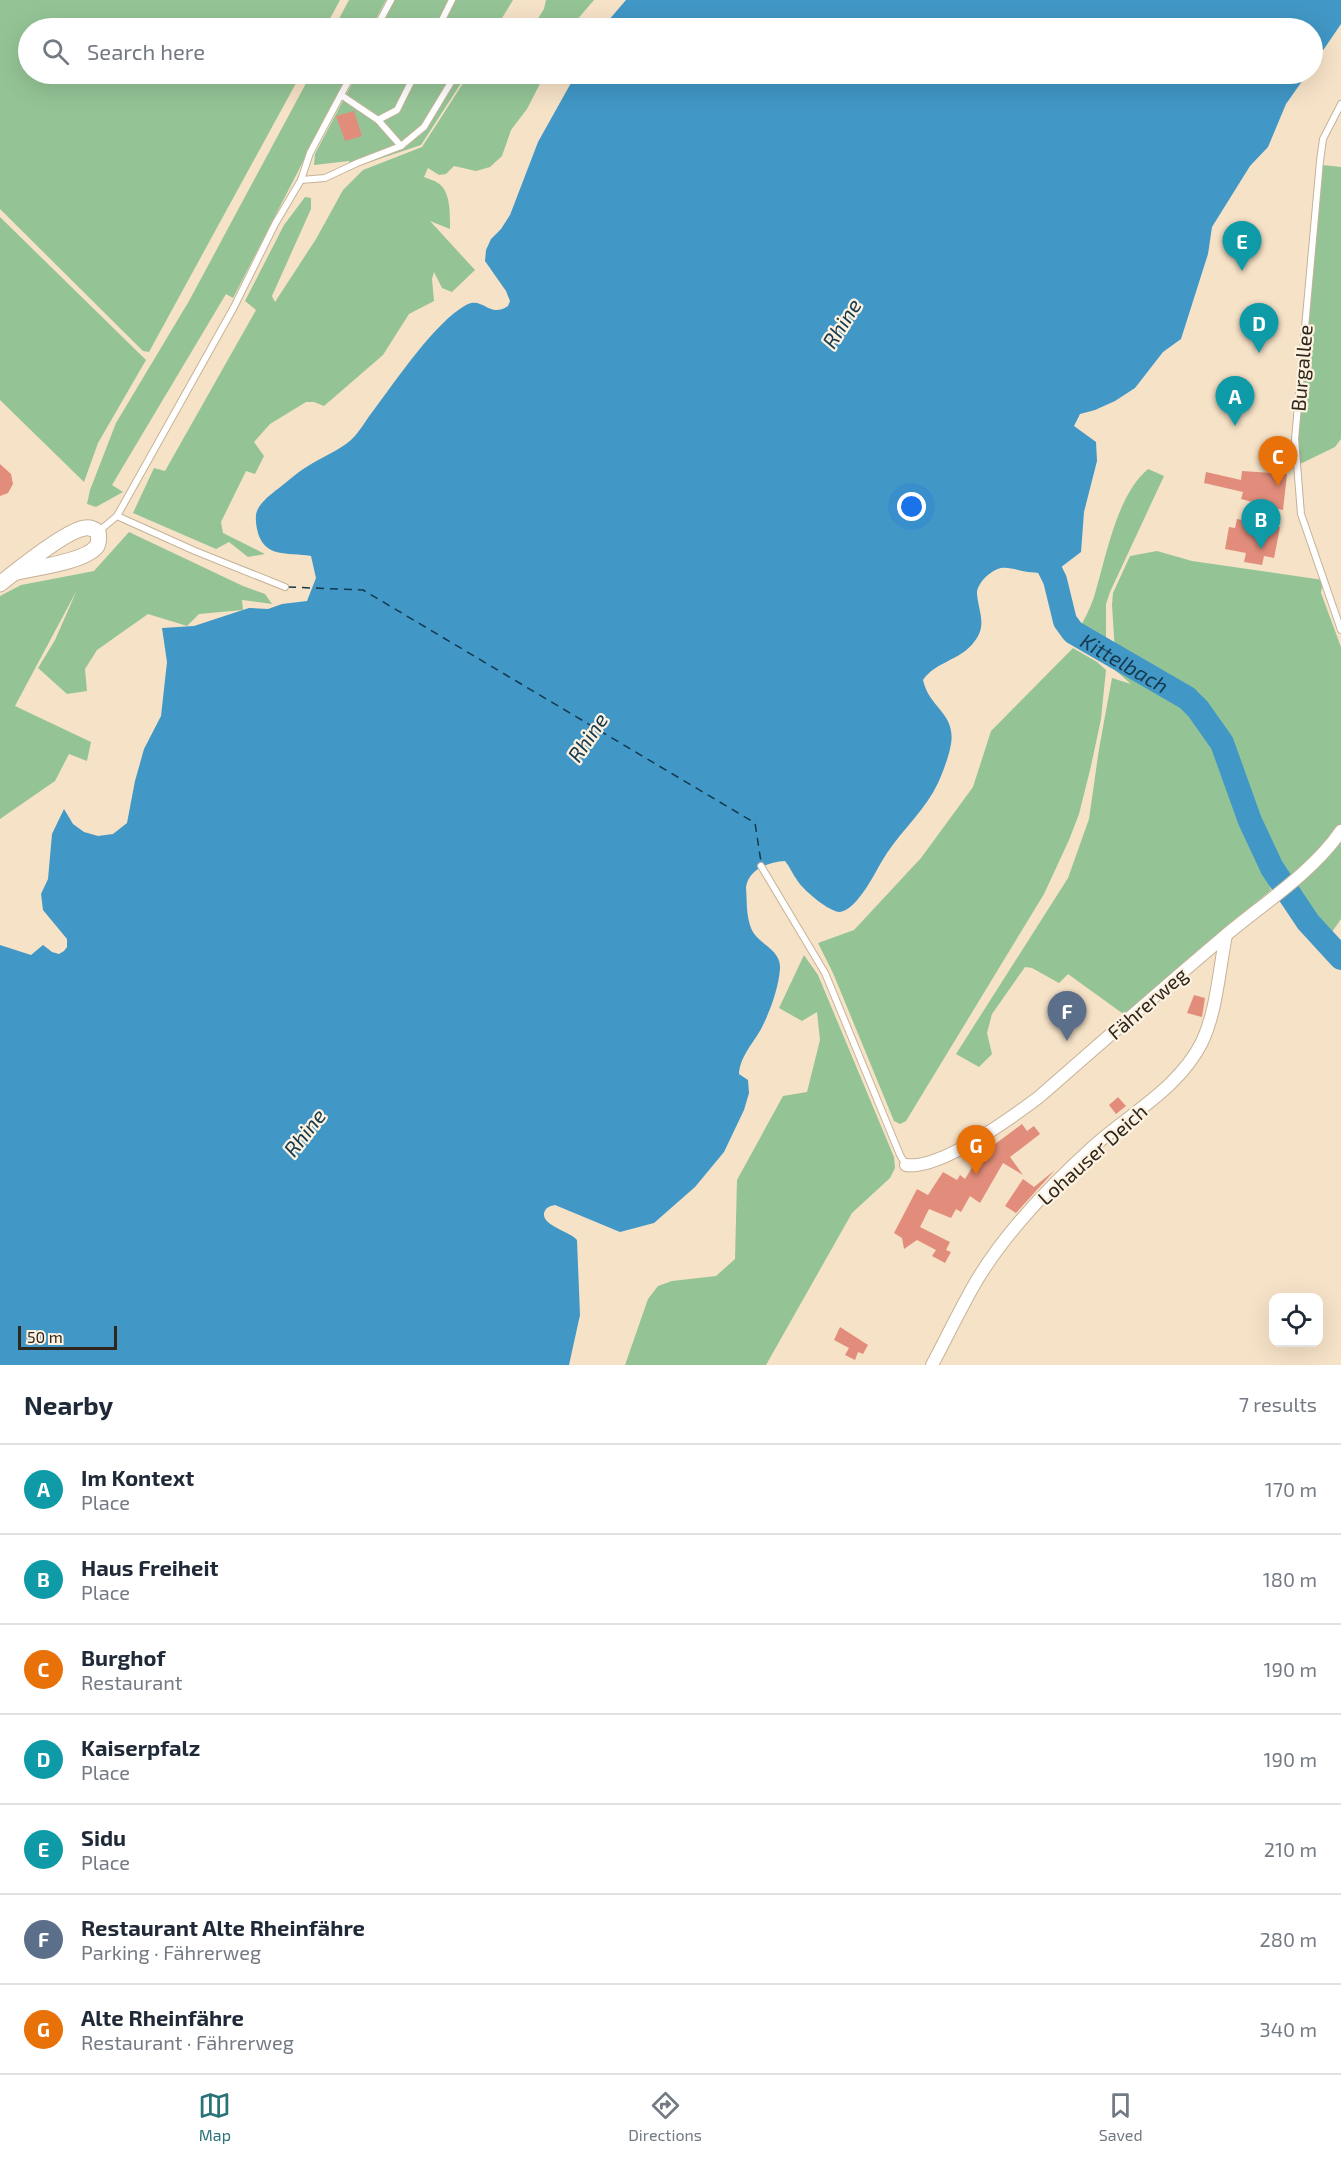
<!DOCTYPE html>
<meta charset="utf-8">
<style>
:root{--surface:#fff;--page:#f2f2f3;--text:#1f2937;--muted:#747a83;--line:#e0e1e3;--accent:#2a7478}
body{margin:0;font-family:"Exo 2",sans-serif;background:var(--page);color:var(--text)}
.controls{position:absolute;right:18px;bottom:18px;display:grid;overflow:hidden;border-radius:12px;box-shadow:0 6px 24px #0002}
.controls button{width:54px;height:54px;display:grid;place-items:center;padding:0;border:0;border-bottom:2px solid var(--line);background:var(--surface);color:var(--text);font:30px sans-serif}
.scale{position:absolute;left:18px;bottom:15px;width:99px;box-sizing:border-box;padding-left:6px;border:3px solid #2f271d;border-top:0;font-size:16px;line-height:21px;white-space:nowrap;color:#2f271d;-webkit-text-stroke:4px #fdf1e0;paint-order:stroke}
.you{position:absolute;left:912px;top:507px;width:21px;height:21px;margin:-15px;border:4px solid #fff;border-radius:50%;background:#1a73e8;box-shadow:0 0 0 9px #1a73e833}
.badge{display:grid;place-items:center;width:39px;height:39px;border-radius:50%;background:var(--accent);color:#fff;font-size:20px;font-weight:700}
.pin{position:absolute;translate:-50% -50px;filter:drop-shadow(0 2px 3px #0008)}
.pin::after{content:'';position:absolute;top:32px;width:21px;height:18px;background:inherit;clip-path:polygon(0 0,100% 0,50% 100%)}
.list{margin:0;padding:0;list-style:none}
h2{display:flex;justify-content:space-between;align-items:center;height:78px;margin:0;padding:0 24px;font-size:26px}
h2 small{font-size:20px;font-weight:400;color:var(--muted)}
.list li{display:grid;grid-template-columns:39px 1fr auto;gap:18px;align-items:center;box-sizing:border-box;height:90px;padding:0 24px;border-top:2px solid var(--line)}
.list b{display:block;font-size:22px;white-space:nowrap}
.list p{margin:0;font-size:20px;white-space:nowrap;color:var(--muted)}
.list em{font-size:20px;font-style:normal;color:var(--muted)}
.icon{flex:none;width:33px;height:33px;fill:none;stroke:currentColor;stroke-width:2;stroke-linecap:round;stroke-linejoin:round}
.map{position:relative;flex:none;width:1341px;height:1365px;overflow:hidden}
.search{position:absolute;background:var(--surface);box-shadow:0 6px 24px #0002;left:18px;right:18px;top:18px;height:66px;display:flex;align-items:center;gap:15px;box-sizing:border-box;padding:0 21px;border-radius:33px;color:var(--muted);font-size:22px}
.sheet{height:708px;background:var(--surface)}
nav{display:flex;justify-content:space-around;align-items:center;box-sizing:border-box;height:84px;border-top:2px solid var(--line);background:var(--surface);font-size:16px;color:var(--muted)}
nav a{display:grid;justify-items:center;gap:3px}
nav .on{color:var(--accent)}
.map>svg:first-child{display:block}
.green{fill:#94c496}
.water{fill:#4197c6}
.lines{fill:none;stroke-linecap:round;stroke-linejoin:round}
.river{stroke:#4197c6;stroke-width:24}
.ferry{stroke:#14394d;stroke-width:1.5;stroke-dasharray:8 6;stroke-linecap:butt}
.building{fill:#e28d7b}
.service-casing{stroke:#c6b298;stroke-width:8}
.minor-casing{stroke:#c6b298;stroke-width:14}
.tertiary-casing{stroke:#c6b298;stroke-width:17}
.service{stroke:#fff;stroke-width:6}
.minor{stroke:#fff;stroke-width:12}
.tertiary{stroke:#fff;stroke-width:15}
.labels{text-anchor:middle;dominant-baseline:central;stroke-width:4.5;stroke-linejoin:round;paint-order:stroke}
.street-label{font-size:20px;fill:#2f271d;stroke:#fdf1e0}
.water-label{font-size:21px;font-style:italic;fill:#14394d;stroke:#fdf1e0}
</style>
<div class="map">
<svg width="1341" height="1365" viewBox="0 0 1341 1365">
<rect width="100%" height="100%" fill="#f6e2c7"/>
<g class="green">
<path d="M0 0H340L325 28H28V74H301L149 352 143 351 0 209Z"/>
<path d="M349 0H386L371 28H334Z"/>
<path d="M395 0H513L496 28H380Z"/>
<path d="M546 0H594L570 28H532L544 9Z"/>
<path d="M311 74H348L233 298 226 294 112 485 123 492 96 507 87 504 90 490 116 423 189 301Z"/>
<path d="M357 74H467L421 145 352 168 349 161 314 165 315 154Z"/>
<path d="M469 74H545L527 109 511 130 502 156 490 167 476 171 454 166 446 174 439 175 428 168 424 177C428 179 434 180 438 183 451 191 450 215 450 229L430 221 475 270 452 292 442 288 434 272 432 279 434 301 409 314 383 355 324 406 314 402H306L270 424 254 442 264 456 255 474 246 471 221 522 223 533 265 554 248 557 229 542 216 549 133 513 154 468 165 471 256 310 245 301 284 225 305 197 311 198V209L272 296 275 302 316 239 343 190 363 170 422 147Z"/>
<path d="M1322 165 1341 167V439L1335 447 1300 464 1297 439Z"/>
<path d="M0 217 146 360 98 443 84 482 0 400Z"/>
<path d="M1148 469 1164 476 1110 592 1106 604V647L1078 631C1084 620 1090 609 1094 597 1106 558 1116 496 1148 469Z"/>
<path d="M129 532 243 586 265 594 272 604 242 600 243 610 199 614 187 626 148 614 97 650 85 669 87 691 67 694 38 668 55 640 77 590 15 706 91 742 87 761 69 754 55 781 0 819V596L21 585 94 571Z"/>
<path d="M1157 551 1192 561 1323 580 1321 593 1341 647V825L1316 855 1284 883 1274 868 1226 744 1203 708 1188 694 1115 652 1112 605 1113 593 1130 556Z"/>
<path d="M1073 648 1097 662 1106 670 1101 719 1091 766 1079 814 1069 840 1044 894 906 1121 900 1124 894 1121 833 973 818 943 854 930 921 858 973 787 991 731Z"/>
<path d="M1116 662C1160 687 1191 699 1218 744L1271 890 1131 1010 1122 1013 1068 974 1059 983 1032 968 1025 967 992 1014 987 1033 992 1054 979 1067 956 1054 1068 878 1089 819 1099 749 1112 678 1131 684 1115 670Z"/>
<path d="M1341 837V919L1327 939 1309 918 1292 889Z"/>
<path d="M804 955 818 975 894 1157 895 1168 890 1178 852 1213 766 1365H625L648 1299 658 1286 672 1281 716 1276 735 1259 737 1180 783 1096 807 1092 820 1040 817 1012 802 1021 779 1008Z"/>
</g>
<g class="water">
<path d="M626 0H1341V24L1313 65 1312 28H602Z"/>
<path d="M576 74H1307L1286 104 1268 147 1250 166 1212 227 1208 254 1181 339 1163 352 1135 388 1115 401 1095 410 1080 414 1074 426 1096 442 1097 461 1084 512 1081 552 1052 574C1044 573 1036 573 1028 572 1020 571 1010 567 1001 568 991 570 977 583 977 593 978 611 988 625 974 642 961 660 935 662 923 680 929 708 956 713 951 744 949 756 943 772 938 783 926 809 903 829 887 853 877 868 870 885 858 899 854 904 847 911 840 912 829 912 802 889 797 880 792 873 790 867 785 861 768 862 749 869 746 887 747 900 746 916 751 928 757 944 781 949 780 968 779 986 771 1009 763 1025 755 1042 740 1055 739 1074L748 1080 749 1093 744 1110 724 1152 695 1187 654 1223 620 1232 555 1205C550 1206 546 1207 544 1213 542 1226 569 1231 577 1240L580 1315 569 1365H0V945L31 955 43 945 52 952 59 954 64 951 67 947V939L43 910 41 894 48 879 52 834 64 809 73 824 84 832 98 836 113 834 127 823 135 781 144 749 161 716 167 662 162 628 194 626 249 608 268 609 282 604 307 601 316 578 311 556C288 552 263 559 257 529 256 524 255 516 257 511 260 503 269 496 275 491 286 483 296 473 308 466 322 457 338 451 351 440 359 433 366 420 373 411 395 382 435 322 466 305 484 296 488 319 508 306L510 301 506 291 485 261 486 250 491 239 501 229 510 215 538 142Z"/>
</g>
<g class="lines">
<path class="river" id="s1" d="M1038 546 1055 580 1065 621 1073 632 1187 698 1198 709 1222 743 1250 821 1272 868 1308 922 1341 958"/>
<path class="ferry" d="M288 587 363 590 755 823 761 862"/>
</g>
<g class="building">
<path d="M354 111 362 136 345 141 336 116Z"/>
<path d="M0 464 11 474 13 484 8 493 0 496Z"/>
<path d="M1242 471 1287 474 1283 510 1241 499 1243 492 1204 483 1206 472 1241 480Z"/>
<path d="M1237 519 1280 527 1274 558 1264 556 1262 565 1244 562 1246 553 1225 549 1229 527 1235 528Z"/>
<path d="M1194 995 1205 998 1202 1017 1187 1013Z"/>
<path d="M1118 1097 1126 1106 1116 1114 1109 1105Z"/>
<path d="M1022 1124 1027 1131 1034 1126 1040 1134 1010 1157 1023 1175 1003 1163 980 1203 970 1196 961 1212 956 1209 951 1218 929 1209 920 1227 950 1242 946 1250 951 1252 945 1263 932 1256 936 1250 917 1240 904 1249 902 1238 894 1233 917 1189 928 1195 943 1172 957 1180 960 1175 965 1179 979 1156Z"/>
<path d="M1055 1170 1016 1213 1005 1206 1023 1179 1034 1187Z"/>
<path d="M840 1327 868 1345 863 1354 858 1352 855 1360 845 1355 849 1348 834 1340Z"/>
</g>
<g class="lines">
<g class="service-casing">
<g id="service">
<path d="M376 28 391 0"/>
<path d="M438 28 452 0"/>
<path d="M1341 104 1323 139 1320 161 1295 439 1301 514 1341 630"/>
<path d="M378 120 397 110 415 74"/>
<path d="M401 146 424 127 456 74"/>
<path d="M301 180 325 178 357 163 401 146 378 120 341 95"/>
<path d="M117 516 234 307 275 224 301 180 310 153 352 74"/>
<path d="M99 531 117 516 195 551 285 587"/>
<path d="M761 866 825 973 900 1155 906 1165"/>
</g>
</g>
<g class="minor-casing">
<g id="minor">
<path d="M906 1165C940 1170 1011 1118 1039 1097 1101 1043 1163 988 1226 935 1264 903 1312 873 1341 831"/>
<path d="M932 1365C947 1337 961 1307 977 1280 1007 1230 1051 1185 1094 1146 1131 1113 1179 1088 1202 1042 1217 1010 1219 970 1226 935"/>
</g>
</g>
<g class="tertiary-casing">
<path id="tertiary" d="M0 584C16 571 67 530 85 528 90 527 94 529 98 532 99 537 99 542 97 546 86 562 32 568 14 573"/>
</g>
<use href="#service" class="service"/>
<use href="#minor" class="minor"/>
<use href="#tertiary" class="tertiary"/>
</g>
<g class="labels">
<g class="street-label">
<text transform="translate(1301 368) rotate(-85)">Burgallee</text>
<text transform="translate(1147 1003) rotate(-41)">Fährerweg</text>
<text transform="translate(1092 1154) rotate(-42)">Lohauser Deich</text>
</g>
<g class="water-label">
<text transform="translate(841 323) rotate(-58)">Rhine</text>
<text stroke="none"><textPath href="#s1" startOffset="154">Kittelbach</textPath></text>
<text transform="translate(587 737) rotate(-56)">Rhine</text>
<text transform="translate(304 1132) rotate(-52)">Rhine</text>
</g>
</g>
</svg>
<div class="controls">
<button><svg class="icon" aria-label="locate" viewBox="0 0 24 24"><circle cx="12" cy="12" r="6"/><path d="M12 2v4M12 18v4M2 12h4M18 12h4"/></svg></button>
</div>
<div class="scale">50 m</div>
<div class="you"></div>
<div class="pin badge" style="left:1235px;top:426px;background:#0f9aa8">A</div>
<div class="pin badge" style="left:1261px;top:549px;background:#0f9aa8">B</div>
<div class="pin badge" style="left:1278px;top:486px;background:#e8710a">C</div>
<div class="pin badge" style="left:1259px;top:353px;background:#0f9aa8">D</div>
<div class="pin badge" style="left:1242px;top:271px;background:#0f9aa8">E</div>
<div class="pin badge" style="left:1067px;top:1041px;background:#5c6f8a">F</div>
<div class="pin badge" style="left:976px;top:1175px;background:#e8710a">G</div>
<div class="search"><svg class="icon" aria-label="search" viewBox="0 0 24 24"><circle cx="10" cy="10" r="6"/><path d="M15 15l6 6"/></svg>Search here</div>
</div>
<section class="sheet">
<h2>Nearby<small>7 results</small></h2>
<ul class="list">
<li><span class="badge" style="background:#0f9aa8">A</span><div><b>Im Kontext</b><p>Place</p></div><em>170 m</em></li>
<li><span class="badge" style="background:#0f9aa8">B</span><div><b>Haus Freiheit</b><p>Place</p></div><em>180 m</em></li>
<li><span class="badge" style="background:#e8710a">C</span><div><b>Burghof</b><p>Restaurant</p></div><em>190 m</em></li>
<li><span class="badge" style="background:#0f9aa8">D</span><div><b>Kaiserpfalz</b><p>Place</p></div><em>190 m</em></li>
<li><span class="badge" style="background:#0f9aa8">E</span><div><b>Sidu</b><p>Place</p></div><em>210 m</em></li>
<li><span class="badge" style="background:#5c6f8a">F</span><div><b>Restaurant Alte Rheinfähre</b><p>Parking · Fährerweg</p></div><em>280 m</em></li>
<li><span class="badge" style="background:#e8710a">G</span><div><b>Alte Rheinfähre</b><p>Restaurant · Fährerweg</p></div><em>340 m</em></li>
</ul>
</section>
<nav>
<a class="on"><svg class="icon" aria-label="map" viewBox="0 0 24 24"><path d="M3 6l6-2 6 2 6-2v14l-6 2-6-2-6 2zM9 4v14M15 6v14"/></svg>Map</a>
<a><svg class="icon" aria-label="directions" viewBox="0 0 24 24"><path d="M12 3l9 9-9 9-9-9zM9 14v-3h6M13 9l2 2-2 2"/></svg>Directions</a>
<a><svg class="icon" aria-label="saved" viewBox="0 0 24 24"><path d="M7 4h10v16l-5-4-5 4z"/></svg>Saved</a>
</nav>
